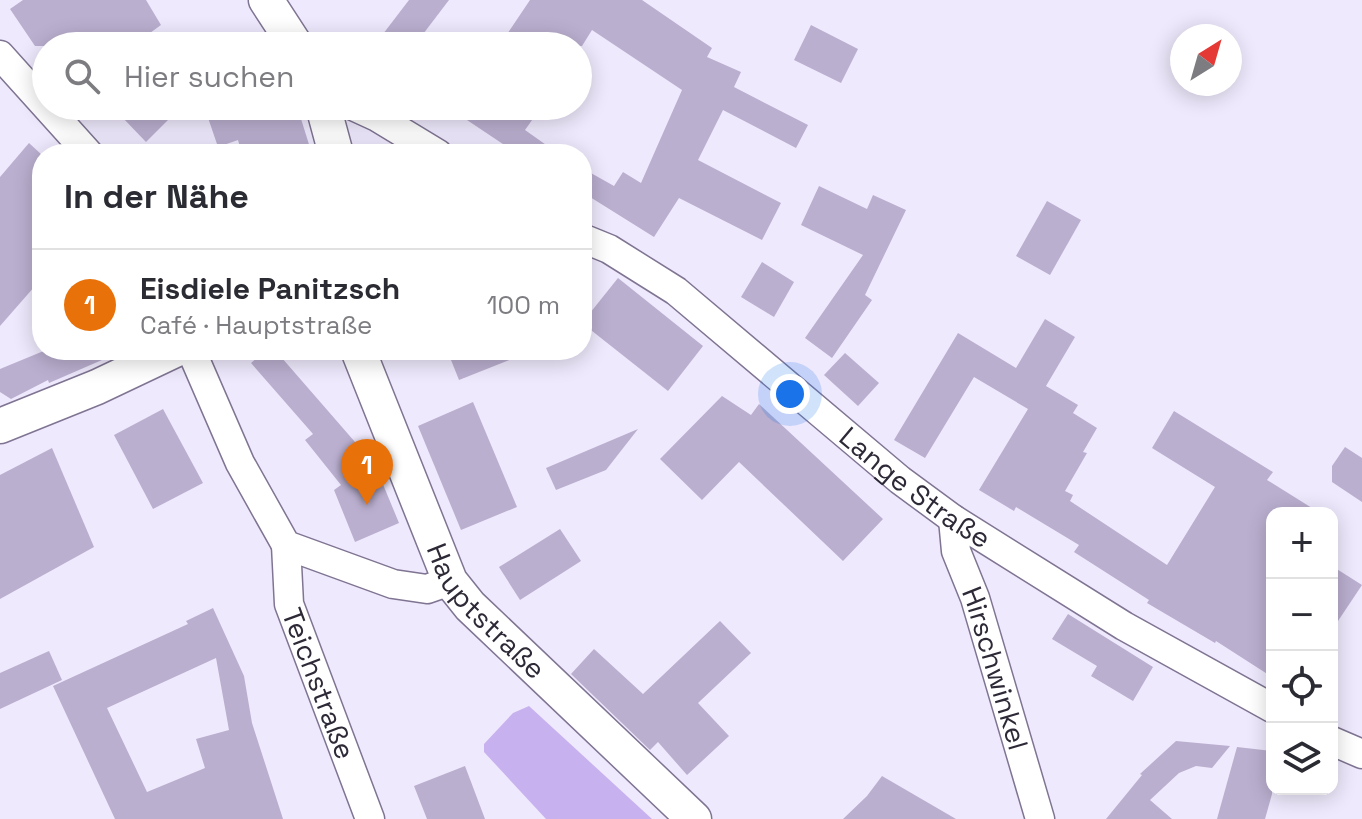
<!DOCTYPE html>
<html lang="de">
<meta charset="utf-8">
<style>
:root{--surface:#fff;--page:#f7f7f7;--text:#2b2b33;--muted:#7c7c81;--line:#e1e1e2;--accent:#708232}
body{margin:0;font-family:"Space Grotesk",sans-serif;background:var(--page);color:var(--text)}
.controls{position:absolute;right:24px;bottom:24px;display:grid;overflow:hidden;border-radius:16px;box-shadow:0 4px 20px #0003}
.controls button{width:72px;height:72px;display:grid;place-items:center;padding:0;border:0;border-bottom:2px solid var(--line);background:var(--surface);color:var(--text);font:40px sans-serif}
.compass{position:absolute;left:1170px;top:24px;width:72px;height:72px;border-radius:50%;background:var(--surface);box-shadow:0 4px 20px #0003;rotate:37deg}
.you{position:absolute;left:790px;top:394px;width:28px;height:28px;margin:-20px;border:6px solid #fff;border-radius:50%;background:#1a73e8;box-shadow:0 0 0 12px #1a73e833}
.badge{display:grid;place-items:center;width:52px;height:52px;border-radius:50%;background:var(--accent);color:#fff;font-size:26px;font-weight:700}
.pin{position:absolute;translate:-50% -66px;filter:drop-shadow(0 2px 4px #0008)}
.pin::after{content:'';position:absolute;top:42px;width:28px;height:24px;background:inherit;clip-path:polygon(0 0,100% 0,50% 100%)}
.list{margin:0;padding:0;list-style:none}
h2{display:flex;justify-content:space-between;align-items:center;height:104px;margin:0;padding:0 32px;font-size:34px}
h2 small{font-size:26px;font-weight:400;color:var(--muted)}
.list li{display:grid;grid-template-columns:52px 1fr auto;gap:24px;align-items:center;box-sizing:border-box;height:112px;padding:0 32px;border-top:2px solid var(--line)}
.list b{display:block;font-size:30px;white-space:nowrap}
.list p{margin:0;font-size:26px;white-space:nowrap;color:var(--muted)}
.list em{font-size:26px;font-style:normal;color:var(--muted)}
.icon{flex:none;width:44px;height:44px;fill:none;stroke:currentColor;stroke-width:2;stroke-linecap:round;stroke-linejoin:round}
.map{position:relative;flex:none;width:1362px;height:819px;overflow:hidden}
.search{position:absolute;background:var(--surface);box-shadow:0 4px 20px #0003;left:32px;top:32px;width:560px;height:88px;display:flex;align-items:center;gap:20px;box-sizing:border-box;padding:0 28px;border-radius:44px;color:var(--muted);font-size:30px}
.panel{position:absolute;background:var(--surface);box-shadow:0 4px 20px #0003;left:32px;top:144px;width:560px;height:216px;border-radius:32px}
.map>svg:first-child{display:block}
.water{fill:#c7b1ee}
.building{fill:#baafcf;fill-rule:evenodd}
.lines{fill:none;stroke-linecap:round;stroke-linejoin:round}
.minor-casing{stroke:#7f7492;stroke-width:31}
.tertiary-casing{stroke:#7f7492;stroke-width:37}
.minor{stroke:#fff;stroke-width:28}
.tertiary{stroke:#fff;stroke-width:34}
.labels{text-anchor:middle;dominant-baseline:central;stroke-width:7;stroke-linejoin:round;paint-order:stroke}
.street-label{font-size:28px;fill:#2e2936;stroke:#fafafa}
</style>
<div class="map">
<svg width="1362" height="819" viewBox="0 0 1362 819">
<rect width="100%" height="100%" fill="#efe9fd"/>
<path class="water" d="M529 706 652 819H546L484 752V744L513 713Z"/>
<g class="building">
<path d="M23 0H146L161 25 132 46H89L86 43 83 46H35L10 9Z"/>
<path d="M409 0H449L414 46H399L383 34Z"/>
<path d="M530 0H642L712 48 707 57 741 72 734 87 808 125 796 148 723 110 698 160 781 203 762 240 679 198 654 237 582 192V168L614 186 623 172 641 183 682 90 592 30 582 46H499Z"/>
<path d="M811 25 858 49 841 83 794 60Z"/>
<path d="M133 106H159L170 118 146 142 122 117Z"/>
<path d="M204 106H297L312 154H242L238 140 218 147Z"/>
<path d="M446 106H542L525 130 559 154H518Z"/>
<path d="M29 143 42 155V278L0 326V177Z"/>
<path d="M819 186 867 209 873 195 906 210 865 295 872 300 832 358 805 338 863 255 801 225Z"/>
<path d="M1047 201 1081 220 1050 275 1016 256Z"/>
<path d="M762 262 794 282 774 317 741 297Z"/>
<path d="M618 278 703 346 668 391 582 323Z"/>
<path d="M1045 319 1075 337 1046 386 1078 405 1073 413 1097 428 1083 452 1087 453 1065 491 1073 495 1070 501 1167 565 1215 487 1152 448 1174 411 1273 472 1267 480 1320 513H1272V677L1216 641 1215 643 1147 603 1149 600 1074 552 1079 545 1016 507 1014 511 979 490 1028 409 974 377 925 458 894 440 958 333 1016 368Z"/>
<path d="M46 350H125L49 383 48 380 11 399 0 392V369Z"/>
<path d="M266 350H275L375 465 399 523 355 542 334 490 341 485 305 440 313 434 251 363Z"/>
<path d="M447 350H532V351L459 380Z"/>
<path d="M845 353 879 383 858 406 824 375Z"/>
<path d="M722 396 751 415 759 404 883 519 843 561 739 462 702 500 660 459Z"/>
<path d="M473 402 517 507 461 530 418 426Z"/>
<path d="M163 409 203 483 153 509 114 435Z"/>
<path d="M638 429 606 470 556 490 546 468Z"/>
<path d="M1345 447 1362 458V502L1332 482V466Z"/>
<path d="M52 448 94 547 0 599V475Z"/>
<path d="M560 529 581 561 520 600 499 567Z"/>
<path d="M1332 566 1362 585 1332 630Z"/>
<path d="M213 608 244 676 252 723 283 819H115L53 686 188 624 186 621ZM216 658 229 730 196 739 205 768 147 792 107 708Z"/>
<path d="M1068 614 1153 667 1133 701 1091 676 1097 666 1052 639Z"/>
<path d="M720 621 751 653 698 703 729 736 687 775 658 742 650 750 571 674 594 649 643 694Z"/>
<path d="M49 651 62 680 0 709V673Z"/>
<path d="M1176 741 1230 746 1212 768 1196 766 1179 773 1150 800 1172 819H1106L1142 775 1140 774Z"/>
<path d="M1237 747 1272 751V794L1265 819H1217Z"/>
<path d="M465 766 485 819H427L414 786Z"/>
<path d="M882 776 956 819H843L867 796Z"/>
</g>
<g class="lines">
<g class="minor-casing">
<g id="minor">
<path d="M0 55 89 154"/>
<path d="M353 106 377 117 438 154"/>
<path id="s1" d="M582 238 609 249 676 291 900 480 953 519 1124 626 1272 708"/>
<path d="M191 350 240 463 286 545 393 584 427 589 450 581"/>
<path id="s2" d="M953 519 956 551 975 598 1040 819"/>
<path id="s3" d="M286 545 289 604 370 819"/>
<path d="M1332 741 1362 754"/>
</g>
</g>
<g class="tertiary-casing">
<g id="tertiary">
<path d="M266 0 296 46"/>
<path d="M323 106 336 154"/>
<path id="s4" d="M358 350 450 581 470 606 694 819"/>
<path d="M0 426 97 387 175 350"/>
</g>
</g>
<use href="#minor" class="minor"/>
<use href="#tertiary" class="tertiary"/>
</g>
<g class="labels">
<g class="street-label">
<text stroke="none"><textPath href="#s1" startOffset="418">Lange Straße</textPath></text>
<text stroke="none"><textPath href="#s4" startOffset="294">Hauptstraße</textPath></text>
<text stroke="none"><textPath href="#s2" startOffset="156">Hirschwinkel</textPath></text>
<text stroke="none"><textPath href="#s3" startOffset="144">Teichstraße</textPath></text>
</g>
</g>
</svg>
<div class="controls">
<button>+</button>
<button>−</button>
<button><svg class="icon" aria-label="locate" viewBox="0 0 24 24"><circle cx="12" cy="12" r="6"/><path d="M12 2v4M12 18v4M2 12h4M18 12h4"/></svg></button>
<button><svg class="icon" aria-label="layers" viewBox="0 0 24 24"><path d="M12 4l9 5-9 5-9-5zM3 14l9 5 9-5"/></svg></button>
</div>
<svg class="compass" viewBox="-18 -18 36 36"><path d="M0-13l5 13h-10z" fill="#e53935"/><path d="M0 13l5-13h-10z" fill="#7c7c81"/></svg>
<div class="you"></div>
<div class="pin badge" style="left:367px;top:505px;background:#e8710a">1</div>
<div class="search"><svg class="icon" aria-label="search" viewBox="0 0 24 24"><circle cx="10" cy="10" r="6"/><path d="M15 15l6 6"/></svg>Hier suchen</div>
<section class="panel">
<h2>In der Nähe<small></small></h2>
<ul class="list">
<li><span class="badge" style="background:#e8710a">1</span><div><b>Eisdiele Panitzsch</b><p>Café · Hauptstraße</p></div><em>100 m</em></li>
</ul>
</section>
</div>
